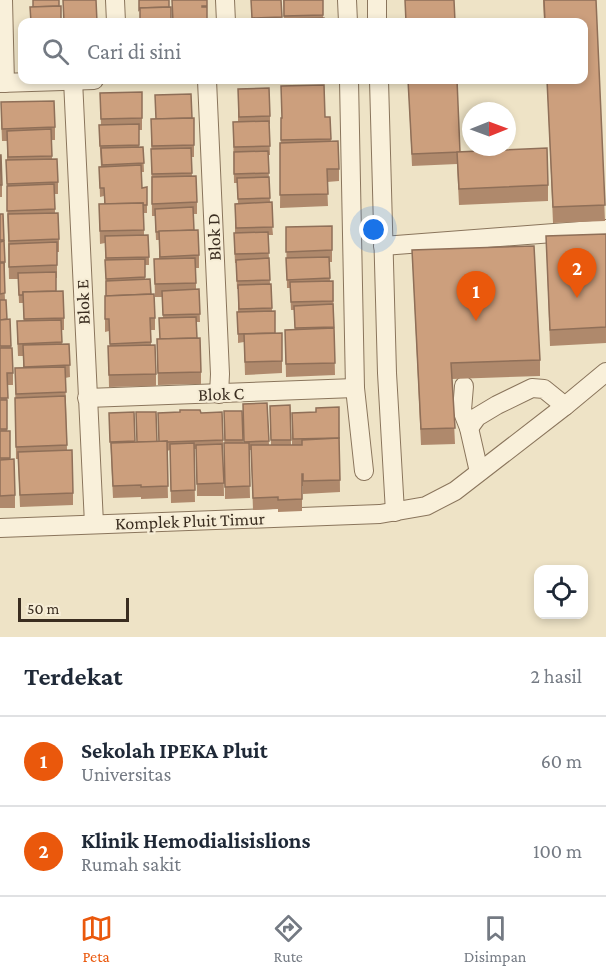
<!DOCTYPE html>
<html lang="id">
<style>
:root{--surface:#fff;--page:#f2f2f3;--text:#1f2937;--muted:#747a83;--line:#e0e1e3;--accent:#ea580c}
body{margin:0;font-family:"Crimson Pro",serif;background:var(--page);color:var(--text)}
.controls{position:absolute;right:18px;bottom:18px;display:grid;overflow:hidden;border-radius:12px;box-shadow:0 3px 9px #0003}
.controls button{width:54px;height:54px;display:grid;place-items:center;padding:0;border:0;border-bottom:2px solid var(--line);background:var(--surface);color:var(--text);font:30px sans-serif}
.compass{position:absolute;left:462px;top:102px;width:54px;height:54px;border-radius:50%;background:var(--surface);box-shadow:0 3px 9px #0003;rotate:89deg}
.scale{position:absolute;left:18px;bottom:15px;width:111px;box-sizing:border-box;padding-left:6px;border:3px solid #3a2d20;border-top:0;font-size:16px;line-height:21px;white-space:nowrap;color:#3a2d20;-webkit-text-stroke:4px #f6edd6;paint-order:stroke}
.you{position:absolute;left:374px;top:230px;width:21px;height:21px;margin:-15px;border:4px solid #fff;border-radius:50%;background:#1a73e8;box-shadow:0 0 0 9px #1a73e833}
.badge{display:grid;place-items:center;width:39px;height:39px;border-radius:50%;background:var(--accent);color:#fff;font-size:20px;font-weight:700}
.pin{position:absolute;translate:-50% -50px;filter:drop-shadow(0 2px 3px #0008)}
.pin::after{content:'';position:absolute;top:32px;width:21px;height:18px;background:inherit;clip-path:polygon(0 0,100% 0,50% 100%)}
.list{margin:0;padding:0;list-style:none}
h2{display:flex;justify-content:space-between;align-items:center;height:78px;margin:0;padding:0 24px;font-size:26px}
h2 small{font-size:20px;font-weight:400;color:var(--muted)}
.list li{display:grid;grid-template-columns:39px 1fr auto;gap:18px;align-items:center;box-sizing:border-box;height:90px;padding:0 24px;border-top:2px solid var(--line)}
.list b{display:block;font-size:22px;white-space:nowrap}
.list p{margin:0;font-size:20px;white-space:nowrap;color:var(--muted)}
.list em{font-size:20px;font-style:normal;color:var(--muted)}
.icon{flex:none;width:33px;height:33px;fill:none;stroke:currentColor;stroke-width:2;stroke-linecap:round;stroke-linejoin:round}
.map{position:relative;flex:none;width:606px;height:637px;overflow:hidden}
.search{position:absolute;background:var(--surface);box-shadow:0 3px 9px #0003;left:18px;right:18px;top:18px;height:66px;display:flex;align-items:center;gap:15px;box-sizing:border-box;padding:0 21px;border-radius:12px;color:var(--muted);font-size:22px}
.sheet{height:258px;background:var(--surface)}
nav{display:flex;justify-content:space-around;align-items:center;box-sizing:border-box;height:84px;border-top:2px solid var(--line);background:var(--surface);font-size:16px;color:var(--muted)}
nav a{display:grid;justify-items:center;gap:3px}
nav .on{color:var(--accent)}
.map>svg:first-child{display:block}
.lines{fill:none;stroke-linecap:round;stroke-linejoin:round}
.minor-casing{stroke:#8a755c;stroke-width:20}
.minor{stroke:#f9f0da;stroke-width:18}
.wall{fill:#af896c}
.building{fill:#cc9f7d;stroke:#8f6f58;stroke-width:1.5}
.labels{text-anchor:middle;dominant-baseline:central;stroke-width:4.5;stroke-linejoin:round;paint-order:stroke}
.street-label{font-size:18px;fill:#3a2d20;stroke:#f6edd6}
</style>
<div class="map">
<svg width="606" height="637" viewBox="0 0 606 637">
<rect width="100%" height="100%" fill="#eee3c6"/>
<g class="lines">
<g class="minor-casing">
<g id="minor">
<path d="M3 0 5 83"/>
<path d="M115 0 116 22"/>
<path d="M225 0 226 22"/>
<path d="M347 0 348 22"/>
<path d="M377 0V22"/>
<path d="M73 80 94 524"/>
<path d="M207 80 220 374 219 394"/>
<path d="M349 80 355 388 364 471"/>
<path d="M379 80 387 373 395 512"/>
<path d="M0 83 94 80"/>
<path d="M383 246 606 229"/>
<path d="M464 386 462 410 469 428 479 472"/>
<path d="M87 398 355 388"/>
<path d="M469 428 477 417 497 405 532 388 544 389 565 406"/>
<path d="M0 528 380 514 426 506 455 491 565 406 606 372"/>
</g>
</g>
<use href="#minor" class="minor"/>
</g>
<g class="wall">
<path d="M251 0H281L282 22H252Z"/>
<path d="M283 0H323V18L325 22H284Z"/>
<path d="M543 0H596L605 221 553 223 547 80H584V22H544Z"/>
<path d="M408 80H457L460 152 548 185V201L459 205 457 164 412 166Z"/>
<path d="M238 89 270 116V124H269L270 155H268L270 202 273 235H268L270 284H271L272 311 275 333H282V373L245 375 244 342 238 343V289H237L236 263H235L234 241 235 233V204L238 203 237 183H234L233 122H238Z"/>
<path d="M100 93 142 118V130H139V147H143L144 172H141L142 188 147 187V213H144V235L149 257V265H145V279L151 294 155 318V330H151V345L156 374V386L109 387 108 346H110L109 331 105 332V308L106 296 105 243 100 244 99 204H104V196L100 197 99 167H101L99 134 101 125Z"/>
<path d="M1 115 55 127V140H52V159L58 182V194H55V213L59 239V252H57V278H56V291L64 318V330H61L62 344H69L70 377 65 378 66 402 67 450 73 493V505L20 507 18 459H16L15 368H23V356H18L17 333 24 321 23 303H19L18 279H9L7 198V141H2Z"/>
<path d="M330 117 331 142 339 169V181L327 182 328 206 280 208 281 118Z"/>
<path d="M192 118 194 145V157H191L192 176 197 202V214H194V230L199 255V268H196V289H199L200 322H197V338L201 372V384L158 385 157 339H160L163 318 162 297H155L154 259H159V240H156L155 216H152L151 119Z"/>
<path d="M0 155 2 185V197H0Z"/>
<path d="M0 214H3L5 262V274H4L5 300 7 319H10L11 348 13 373V385H7V431H10V459L15 495V508H0Z"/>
<path d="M332 226V262H329L330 281H333L335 375 286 377 285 330H295L294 310H291L290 288H287L286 227Z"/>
<path d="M606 234V343L550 346 546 236Z"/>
<path d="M412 250 540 360V376L452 379 455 444 421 445Z"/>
<path d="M267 403 269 445H271L270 406 290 405 291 445H292V413L316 412 339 407 340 492 303 494V486H302V511L278 512V509L253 510 251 450H249L250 498 225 499 224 411H242L243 443H244Z"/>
<path d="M109 413 135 442H158L201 413 223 440V448L224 496H197L196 449H194L195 502 171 503 170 450 167 451 168 498 141 499V497L113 498Z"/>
</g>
<g class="building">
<path d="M33 0H59V6L33 7Z"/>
<path d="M63 0H96L97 22H64Z"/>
<path d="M139 0H169V7L140 8V9L139 10Z"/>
<path d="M172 0H207V6H202V7H207V22H173Z"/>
<path d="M251 0H281L282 17 252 18Z"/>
<path d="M284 0H323V15L284 16Z"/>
<path d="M405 0H454L455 22H406Z"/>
<path d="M544 0H596L605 205 553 207 547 80H584V22H545Z"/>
<path d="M61 6V22H31L30 7Z"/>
<path d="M171 7V22H140V8Z"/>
<path d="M324 18 325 22H286V19Z"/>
<path d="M408 80H457L460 152 412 154Z"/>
<path d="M324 85 325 117H330L331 139 281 140V118H282L281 86Z"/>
<path d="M269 88 270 116 239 117 238 89Z"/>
<path d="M142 92V118L101 119 100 93Z"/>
<path d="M191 94 192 118 156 119 155 95Z"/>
<path d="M54 101 55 127 2 129 1 102Z"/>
<path d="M194 118V145L152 146 151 119Z"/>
<path d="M269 121 270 146 234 147 233 122Z"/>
<path d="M139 124V145L100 146 99 125Z"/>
<path d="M51 129 52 156 8 157 7 131Z"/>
<path d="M338 141 339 169H327L328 194 280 195V143Z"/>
<path d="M143 147 144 163 102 165 101 148Z"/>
<path d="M191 148 192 173 152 174 151 149Z"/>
<path d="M547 148 548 185 459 189 457 152Z"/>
<path d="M268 151 269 173 234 174V152Z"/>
<path d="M0 155H1L2 185H0Z"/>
<path d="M57 159 58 182 7 184 6 160Z"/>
<path d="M141 165 142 188 147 187V205H143V203L105 204 104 188H100L99 167Z"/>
<path d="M196 176 197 202 152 204V177Z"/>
<path d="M269 177 270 198 238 199 237 178Z"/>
<path d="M54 184 55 209 7 211V186Z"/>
<path d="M272 202 273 227 236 228 235 204Z"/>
<path d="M143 203 144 230 100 231 99 204Z"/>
<path d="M193 207 194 230 156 232 155 209Z"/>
<path d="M58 213 59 239 9 241 8 214Z"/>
<path d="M0 214H3L4 240H0Z"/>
<path d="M332 226V250L286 252V227Z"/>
<path d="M198 230 199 255 160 257 159 231Z"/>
<path d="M268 232 269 253 235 254 234 233Z"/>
<path d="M606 234V327L550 330 546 236Z"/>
<path d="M148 235 149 257 106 258 105 236Z"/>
<path d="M4 241 5 262H0V242Z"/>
<path d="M57 242V265L9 267V244Z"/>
<path d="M534 246 540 360 451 363 455 428 421 429 412 250Z"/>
<path d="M329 257 330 278 287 280 286 258Z"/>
<path d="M195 258 196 283 155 284 154 259Z"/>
<path d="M269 258 270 280 237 281 236 260Z"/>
<path d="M145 259V277L106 279 105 260Z"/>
<path d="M0 263H4L5 293 0 294Z"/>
<path d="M56 272V291L23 292V295H19L18 273Z"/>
<path d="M150 279 151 294 106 296V281Z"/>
<path d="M333 281V301L291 302 290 282Z"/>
<path d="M271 284 272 308 239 309 238 285Z"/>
<path d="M199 289 200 314 163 315 162 291Z"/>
<path d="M63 291 64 318 24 319 23 292Z"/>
<path d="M154 294 155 318H150L151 342 110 344 109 319H105V296Z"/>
<path d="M0 300H6L7 319 0 320Z"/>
<path d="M333 304 334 327 295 328 294 306Z"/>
<path d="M275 311V333L238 334 237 312Z"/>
<path d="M196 317 197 338 160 339 159 318Z"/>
<path d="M10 319 11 346H0V320Z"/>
<path d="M61 320 62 342 18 344 17 321Z"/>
<path d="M334 328 335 363 286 364 285 330Z"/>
<path d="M282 333V361L245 362 244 334Z"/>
<path d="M200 338 201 372 158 373 157 339Z"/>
<path d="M69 344 70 365 24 367 23 345Z"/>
<path d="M155 345 156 374 109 375 108 346Z"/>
<path d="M0 348H12L13 373H7L8 398H0Z"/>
<path d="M65 367 66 392 16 394 15 368Z"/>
<path d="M65 396 67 445 16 447 15 398Z"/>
<rect x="0" y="400" width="7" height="29"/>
<path d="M267 403 269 441 244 442 243 404Z"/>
<path d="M290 405 291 440H271L270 406Z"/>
<path d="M339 407V438L293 439 292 413 316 412V408Z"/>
<path d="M180 410H200L201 413 222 412 223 440 167 442V441L159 442 158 413 180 412Z"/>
<path d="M224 411H242L243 440H225Z"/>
<path d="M134 412 135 441 110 442 109 413Z"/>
<path d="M136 412H156L157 442H137Z"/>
<rect x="0" y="431" width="10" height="27"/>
<path d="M339 438 340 480 303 481V474H302V499L278 500V497L253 498 251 445H302V440Z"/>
<path d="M167 441 168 486 141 487V485L113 486 111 443Z"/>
<path d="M194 443 195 490 171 491 170 444Z"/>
<path d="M224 443H249L250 486 225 487Z"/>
<path d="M222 444 224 483 197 484 196 445Z"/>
<path d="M72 450 73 493 20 495 18 452Z"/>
<path d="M14 459 15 495 0 496V460Z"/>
</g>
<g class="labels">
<g class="street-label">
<text transform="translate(214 237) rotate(-92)">Blok D</text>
<text transform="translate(83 302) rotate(-92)">Blok E</text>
<text transform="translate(221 394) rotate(-2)">Blok C</text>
<text transform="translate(190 521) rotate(-2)">Komplek Pluit Timur</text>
</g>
</g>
</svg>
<div class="controls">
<button><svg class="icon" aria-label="locate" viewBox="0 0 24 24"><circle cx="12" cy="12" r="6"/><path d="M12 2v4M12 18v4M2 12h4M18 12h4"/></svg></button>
</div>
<svg class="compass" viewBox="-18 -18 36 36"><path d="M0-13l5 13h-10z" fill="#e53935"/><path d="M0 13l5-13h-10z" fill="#747a83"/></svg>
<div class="scale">50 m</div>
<div class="you"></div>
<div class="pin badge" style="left:476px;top:321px">1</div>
<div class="pin badge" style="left:577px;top:298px">2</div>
<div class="search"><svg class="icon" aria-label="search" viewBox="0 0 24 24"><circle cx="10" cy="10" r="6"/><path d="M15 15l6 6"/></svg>Cari di sini</div>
</div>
<section class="sheet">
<h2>Terdekat<small>2 hasil</small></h2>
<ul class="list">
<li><span class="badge">1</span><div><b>Sekolah IPEKA Pluit</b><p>Universitas</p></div><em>60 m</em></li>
<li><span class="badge">2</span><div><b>Klinik Hemodialisislions</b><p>Rumah sakit</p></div><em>100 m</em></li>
</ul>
</section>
<nav>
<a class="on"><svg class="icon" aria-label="map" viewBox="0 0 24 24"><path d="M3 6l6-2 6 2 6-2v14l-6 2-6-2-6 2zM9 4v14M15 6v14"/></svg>Peta</a>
<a><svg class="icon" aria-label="directions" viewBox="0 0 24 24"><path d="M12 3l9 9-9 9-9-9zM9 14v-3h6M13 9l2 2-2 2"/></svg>Rute</a>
<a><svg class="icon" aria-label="saved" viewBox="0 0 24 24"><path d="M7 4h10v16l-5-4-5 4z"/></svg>Disimpan</a>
</nav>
